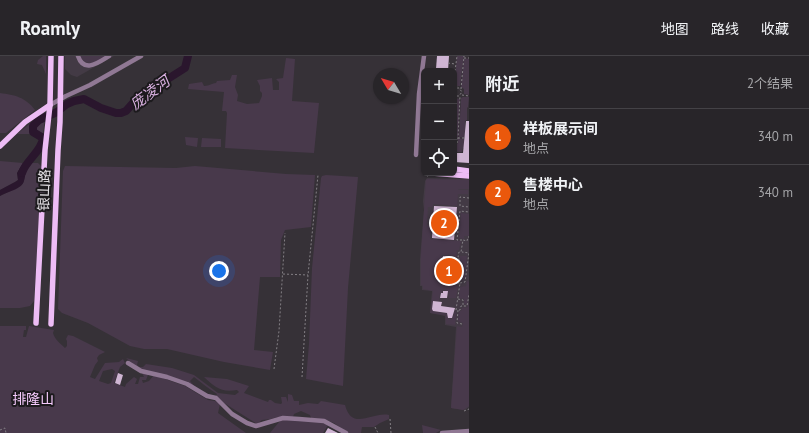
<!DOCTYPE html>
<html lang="zh">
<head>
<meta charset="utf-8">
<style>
	:root { --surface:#282529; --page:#302d31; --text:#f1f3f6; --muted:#a5a5a8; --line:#444246; --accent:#ea580c }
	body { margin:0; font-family:"PT Sans","Noto Sans SC",sans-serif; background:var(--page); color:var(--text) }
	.controls { position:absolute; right:12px; top:12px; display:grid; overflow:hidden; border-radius:6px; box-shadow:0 1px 3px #0004 }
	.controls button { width:36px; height:36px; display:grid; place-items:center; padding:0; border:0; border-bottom:1px solid var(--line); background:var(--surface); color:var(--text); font:20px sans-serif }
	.compass { position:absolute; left:373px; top:12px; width:36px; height:36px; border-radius:50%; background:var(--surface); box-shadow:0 1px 3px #0004; rotate:308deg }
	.you { position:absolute; left:219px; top:215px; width:14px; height:14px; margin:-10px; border:3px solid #fff; border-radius:50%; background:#1a73e8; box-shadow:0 0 0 6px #1a73e833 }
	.badge { display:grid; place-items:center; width:26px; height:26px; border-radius:50%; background:var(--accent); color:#fff; font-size:13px; font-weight:700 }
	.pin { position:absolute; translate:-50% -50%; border:2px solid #fff; box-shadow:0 1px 4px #0006 }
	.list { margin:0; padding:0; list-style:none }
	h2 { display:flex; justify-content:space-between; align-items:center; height:52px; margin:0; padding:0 16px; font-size:17px }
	h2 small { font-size:13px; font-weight:400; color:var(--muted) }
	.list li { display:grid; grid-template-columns:26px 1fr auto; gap:12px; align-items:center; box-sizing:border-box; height:56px; padding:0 16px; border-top:1px solid var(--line) }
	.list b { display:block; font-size:15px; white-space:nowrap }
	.list p { margin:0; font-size:13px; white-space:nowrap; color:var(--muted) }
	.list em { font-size:13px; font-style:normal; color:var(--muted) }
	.icon { flex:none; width:22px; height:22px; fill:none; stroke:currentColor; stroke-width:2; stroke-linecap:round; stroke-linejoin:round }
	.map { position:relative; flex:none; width:469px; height:377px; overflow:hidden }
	header { display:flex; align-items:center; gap:24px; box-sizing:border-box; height:56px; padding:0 20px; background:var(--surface); border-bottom:1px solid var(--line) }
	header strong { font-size:19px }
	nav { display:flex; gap:22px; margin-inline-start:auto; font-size:14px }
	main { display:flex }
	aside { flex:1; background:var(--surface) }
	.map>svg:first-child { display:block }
</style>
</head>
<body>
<header>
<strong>Roamly</strong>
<nav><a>地图</a><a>路线</a><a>收藏</a></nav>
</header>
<main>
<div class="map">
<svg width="469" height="377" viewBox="0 0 469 377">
	<rect width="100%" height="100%" fill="#363137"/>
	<g fill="#433a45">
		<path d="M 65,0 L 114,0 L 77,21 L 71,19 L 65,13 Z"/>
		<path d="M 427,122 L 469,123 L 469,351 L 465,354 L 451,352 L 456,271 L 445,269 L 445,260 L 430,257 L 432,235 L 422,234 L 422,230 L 420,230 L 420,203 L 424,154 L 423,145 L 425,125 Z"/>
	</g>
	<g fill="#48394b" fill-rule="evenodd">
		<path d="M 43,0 L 46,0 L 46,18 L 42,9 L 37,8 L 38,4 Z"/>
		<path d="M 80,0 L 106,0 C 97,6 87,12 80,0 Z"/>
		<path d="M 457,0 L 464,0 L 460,30 L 457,30 L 455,23 Z"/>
		<path d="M 286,2 L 295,3 L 292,45 L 319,47 L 314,97 L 225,92 L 227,57 L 226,55 L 222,55 L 224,36 L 188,33 L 189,28 L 202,26 L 204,30 C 210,30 212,27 216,27 L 217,25 L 230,24 L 232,19 L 237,19 L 235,31 L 238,39 L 237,45 L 247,48 L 259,47 L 262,40 L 262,37 L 260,35 L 260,30 L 257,24 L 272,22 L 273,34 L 279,34 L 279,26 L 276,23 L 283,22 Z"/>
		<path d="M 464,2 L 469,3 L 469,39 L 464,38 L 464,33 L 461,31 Z"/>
		<path d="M 0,37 C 15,39 25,41 35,54 L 6,77 L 0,77 Z"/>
		<path d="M 463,41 L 469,41 L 468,51 L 467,52 L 467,64 L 465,65 L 465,73 L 466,74 L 464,82 L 459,81 L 461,42 Z"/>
		<path d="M 454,42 L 460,43 L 458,82 L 456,87 L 454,89 Z"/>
		<path d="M 43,57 L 45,59 L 33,67 L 31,72 L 33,77 L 36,78 L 17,78 Z"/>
		<path d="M 45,62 L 43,77 L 40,78 L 34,75 L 34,70 Z"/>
		<path d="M 185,81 L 198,82 L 197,91 L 186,89 Z"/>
		<path d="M 202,82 L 221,83 L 221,91 L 201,91 Z"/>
		<path d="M 458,82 L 464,83 L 464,92 L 463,92 L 462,96 L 454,96 L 454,90 L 458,87 Z"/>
		<path d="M 0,105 L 23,107 L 17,117 L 18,124 L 15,126 L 0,134 Z"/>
		<path d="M 29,107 L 38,107 L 42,111 L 34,245 L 30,250 L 20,252 L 0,252 L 0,140 L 22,129 C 26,122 24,114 29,107 Z"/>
		<path d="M 65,110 L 176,112 L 195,110 L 286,118 L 315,119 L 311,171 L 285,174 L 281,184 L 280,221 L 260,221 L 254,294 L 273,296 L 270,314 L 224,306 L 167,293 L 144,293 L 130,290 L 88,267 L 62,257 L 58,253 L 63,115 Z"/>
		<path d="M 326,119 L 358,121 L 348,232 L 343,330 L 306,323 L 309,288 L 312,212 L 321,122 L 322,120 Z"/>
		<path d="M 428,123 L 469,124 L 469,133 L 458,133 L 459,134 L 468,134 L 468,138 L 458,138 L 457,150 L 433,148 L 433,151 L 428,151 L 427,169 L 431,169 L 430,183 L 461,185 L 459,194 L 457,194 L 456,203 L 458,203 L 457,210 L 453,209 L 454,200 L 442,199 L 440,227 L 451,229 L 453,220 L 456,221 L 456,230 L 458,230 L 456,242 L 449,242 L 448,235 L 443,234 L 442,237 L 440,237 L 439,245 L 433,245 L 432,248 L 434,250 L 432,250 L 432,253 L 433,255 L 447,258 L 447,262 L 452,263 L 455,256 L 456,256 L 455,269 L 446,268 L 446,259 L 430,257 L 433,235 L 423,233 L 423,230 L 421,229 L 421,198 L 426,124 Z"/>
		<path d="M 461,157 L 469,158 L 469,180 L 464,180 L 464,183 L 459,182 Z"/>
		<path d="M 460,200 L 467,200 L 465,223 L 462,223 L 461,225 L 459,225 L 462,212 L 459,209 Z"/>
		<path d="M 467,225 L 469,226 L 469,238 L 467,249 L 464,248 L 464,243 L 459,242 L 460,231 L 466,230 Z"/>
		<path d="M 469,244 L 469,350 L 463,354 L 451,352 L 457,270 L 462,271 L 463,267 L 458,265 L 459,255 L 461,255 L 462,252 L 468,251 Z"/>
		<path d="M 0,270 L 26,270 L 26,274 L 24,274 L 23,281 L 26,281 L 29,270 L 54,274 L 53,277 C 55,284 60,287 65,292 L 67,290 L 67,285 L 66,283 L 68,279 L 73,280 L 105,296 L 99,299 L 97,302 L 98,305 L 95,309 L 90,321 L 95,323 L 105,307 L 119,306 L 123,303 L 125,307 L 120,311 L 114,327 L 125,331 L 126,328 L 134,321 L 137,323 L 135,328 L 138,328 L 140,321 L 144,321 L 142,317 L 148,318 L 148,319 L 146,324 L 142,324 L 143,327 L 149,325 L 154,319 L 185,330 L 208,344 L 215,345 L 220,348 L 218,357 L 246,377 L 0,377 ZM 112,313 L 115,315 L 111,327 L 108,328 L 99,325 L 103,315 Z"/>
		<path d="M 126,302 L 138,305 L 137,309 L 139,311 L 143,311 L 146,308 L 172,312 L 194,319 L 218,337 L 235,339 L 239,336 L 237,334 C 221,337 215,331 204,321 L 227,323 L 249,330 L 244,337 L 268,346 L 269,344 L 271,344 L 275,347 L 281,348 L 282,347 L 281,341 L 286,341 L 288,346 L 288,338 L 292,339 L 294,345 L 299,345 L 299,349 L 308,347 L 318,348 L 321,345 L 345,349 C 352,376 373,355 389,359 L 389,363 L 380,367 L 374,371 L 362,371 L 361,377 L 348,377 L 334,367 L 326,364 L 311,362 L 310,359 L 301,355 L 294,358 L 293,361 L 278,361 L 271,363 L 262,364 L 257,368 L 224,347 L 216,340 L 217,338 C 209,333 202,327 194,321 L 190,325 L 196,332 C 173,324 144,319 126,302 Z"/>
		<path d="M 284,363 L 322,366 L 328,369 L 323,377 L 270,377 L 279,366 Z"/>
		<path d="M 422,369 L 441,374 L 436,377 L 423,377 Z"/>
	</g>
	<g fill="#2a162d">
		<path d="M 45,59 L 45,62 C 40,65 32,69 34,75 L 40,78 L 36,78 L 31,76 L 31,72 L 33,67 Z"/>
		<path d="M 23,107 L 29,107 C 25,113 26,118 24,125 C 22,133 7,136 0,140 L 0,134 L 15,126 L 18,124 L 17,117 Z"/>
	</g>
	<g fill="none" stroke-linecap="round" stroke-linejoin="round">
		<path stroke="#2a162d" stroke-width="8" d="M 22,117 C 26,104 42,95 43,82 L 33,76 L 33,70 L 39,64 L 57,56 L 67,48 L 74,45 L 84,43 L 101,52 L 116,57 L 121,57 L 126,55 L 134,46 L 152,36 L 163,26 L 185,12 L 188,0"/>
	</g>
	<g fill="#cfb5d3">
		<path d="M 437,0 L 449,0 L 448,15 L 438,15 L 436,13 Z"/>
		<path d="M 466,65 L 469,65 L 469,107 L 454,106 L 454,97 L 463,97 Z"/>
		<path d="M 434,150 L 457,151 L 454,184 L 432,182 Z"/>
		<path d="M 443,200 L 453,201 L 452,210 L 457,210 L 456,219 L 452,219 L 451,228 L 441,227 Z"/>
		<path d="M 443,235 L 448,235 L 447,242 L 440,242 L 441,237 L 443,237 Z"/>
		<path d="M 433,245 L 442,246 L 441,250 L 455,252 L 452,262 L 448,262 L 447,257 L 433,255 L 432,253 Z"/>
		<path d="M 118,317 L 123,319 L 120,329 L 115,327 Z"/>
		<path d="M 328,372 L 338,377 L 325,377 Z"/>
	</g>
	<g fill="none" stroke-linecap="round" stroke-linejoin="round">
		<g stroke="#848085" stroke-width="1" stroke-dasharray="2 2" stroke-linecap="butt">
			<path d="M 464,2 L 469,2"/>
			<path d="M 448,7 L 455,8"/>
			<path d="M 454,23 L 457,0"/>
			<path d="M 454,23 L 457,31"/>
			<path d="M 461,33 L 464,0"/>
			<path d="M 454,34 L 456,32 L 459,32 L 462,36 L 459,40 L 456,40 L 454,38"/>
			<path d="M 462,39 L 469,40"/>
			<path d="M 458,82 L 464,82"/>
			<path d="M 454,90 L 457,87 L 458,82 L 460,40"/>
			<path d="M 426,117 L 426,120 L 428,120"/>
			<path d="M 469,142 L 460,141 L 460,150 L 469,151"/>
			<path d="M 462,184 L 457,184 L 460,155 L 469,156"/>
			<path d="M 283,218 L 308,219"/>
			<path d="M 460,227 L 465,226 L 469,197 L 462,196"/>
			<path d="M 458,243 L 463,244 L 463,250"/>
			<path d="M 459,254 L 460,254 L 461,250 L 467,250 L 469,239"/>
			<path d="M 462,268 L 457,267 L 458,254 L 456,254 L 460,227 L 458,227 L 459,201 L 458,201 L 459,196 L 461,196 L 463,184 L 467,185 L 468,181 L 469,181"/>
			<path d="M 274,313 L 279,275 L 285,177"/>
			<path d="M 302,321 L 308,219 L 318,119"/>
			<path d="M 464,355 L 469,353"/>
			<path d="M 390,363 L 391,377"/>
			<path d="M 375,371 L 378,377"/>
			<path d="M 0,374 L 5,372 L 6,377"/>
		</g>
		<g stroke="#907894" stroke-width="4.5">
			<path d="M 78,0 C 84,18 99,6 109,0"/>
			<path d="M 50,49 L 66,40 L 90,29 L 141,0"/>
			<path d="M 416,99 L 419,38 L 424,0"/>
			<path d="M 128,307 L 141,315 L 167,321 L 187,328 L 207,340 L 216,342 L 232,358 L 247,367 L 256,370 L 283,362 L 299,363 L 324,365 L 346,377"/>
			<path d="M 442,377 L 469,375"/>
		</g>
		<g stroke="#edbcf5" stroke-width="5.5">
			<path d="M 0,90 L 25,66 L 50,49"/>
			<path d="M 454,113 L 469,115"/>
			<path d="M 432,117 L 469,120"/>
			<path d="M 36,267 L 45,94 L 50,49 L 51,0"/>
			<path d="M 51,268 L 58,94 L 60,66 L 61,0"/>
		</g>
	</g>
	<g text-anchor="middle" stroke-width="4" stroke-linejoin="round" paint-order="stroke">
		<g font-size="14" fill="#e2dfe3" stroke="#1c1a1d">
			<text transform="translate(44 134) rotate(-88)" y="5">银山路</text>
		</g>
		<g font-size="14" fill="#f6cbfd" stroke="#1c1a1d">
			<text x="33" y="348">排隆山</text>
		</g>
		<g font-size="15" font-style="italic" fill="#d9b0e0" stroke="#1c1a1d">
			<text transform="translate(150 37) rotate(-37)" y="5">庞凌河</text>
		</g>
	</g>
</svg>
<div class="controls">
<button>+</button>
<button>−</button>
<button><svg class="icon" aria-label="locate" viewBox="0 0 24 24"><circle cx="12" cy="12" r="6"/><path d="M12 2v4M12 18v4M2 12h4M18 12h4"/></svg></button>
</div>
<svg class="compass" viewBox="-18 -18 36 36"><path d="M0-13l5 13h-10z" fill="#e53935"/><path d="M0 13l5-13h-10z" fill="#a5a5a8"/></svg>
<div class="you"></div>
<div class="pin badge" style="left:449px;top:215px">1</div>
<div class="pin badge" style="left:444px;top:167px">2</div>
</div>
<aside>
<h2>附近<small>2个结果</small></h2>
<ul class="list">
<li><span class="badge">1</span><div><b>样板展示间</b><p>地点</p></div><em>340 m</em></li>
<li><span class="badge">2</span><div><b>售楼中心</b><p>地点</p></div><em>340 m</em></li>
</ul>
</aside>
</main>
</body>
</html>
